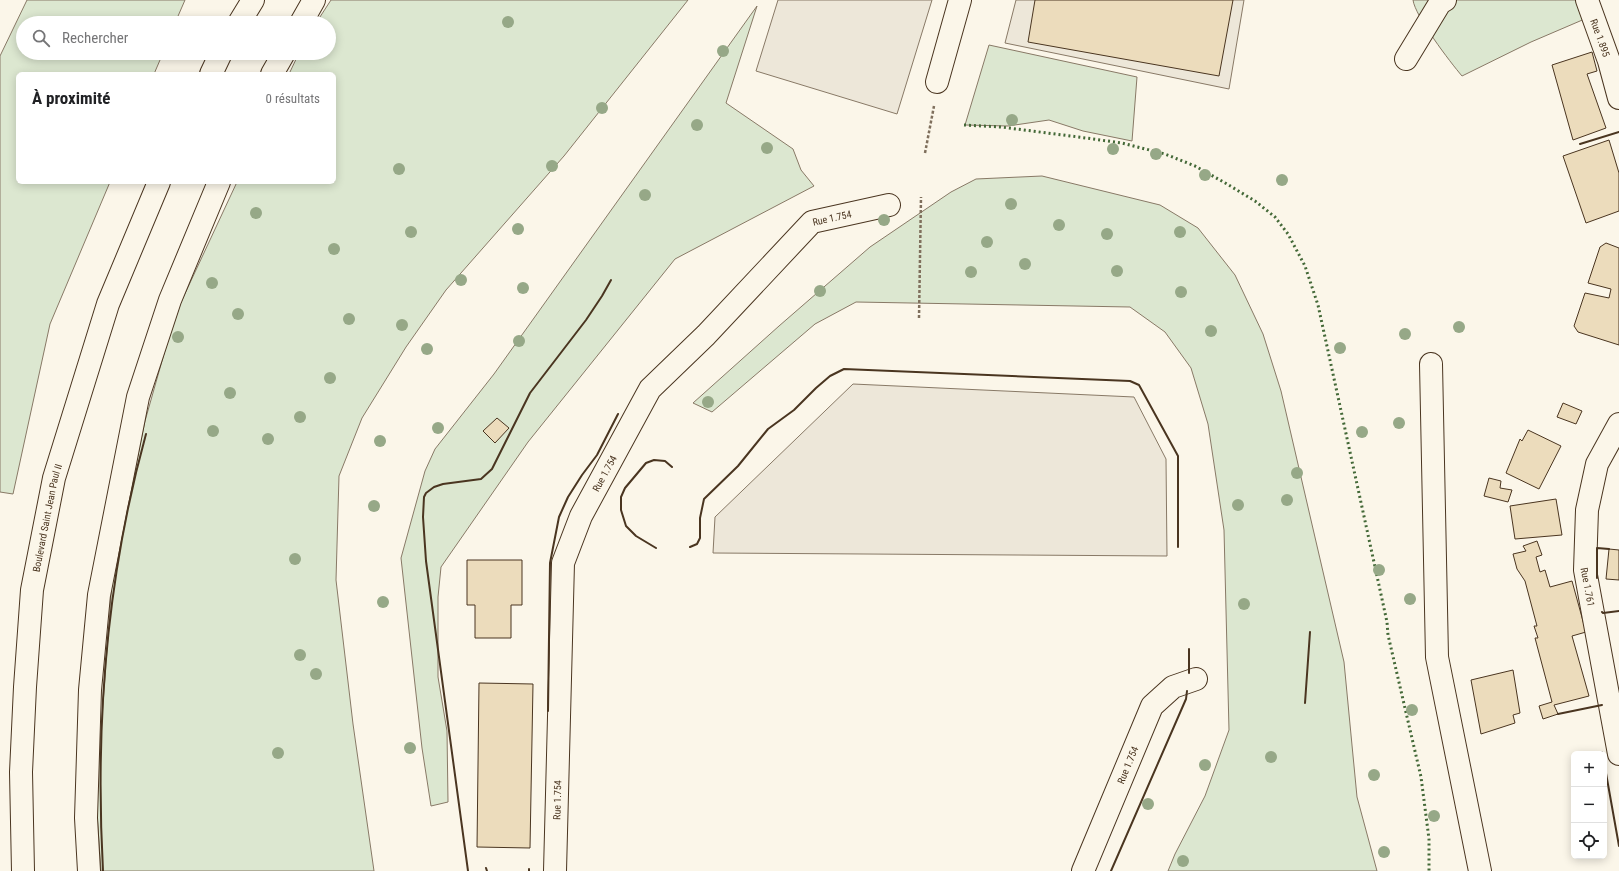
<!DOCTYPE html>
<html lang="fr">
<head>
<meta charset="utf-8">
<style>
	:root { --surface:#fff; --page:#f2f2f2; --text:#202124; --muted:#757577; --line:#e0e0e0 }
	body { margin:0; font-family:"Roboto Condensed",sans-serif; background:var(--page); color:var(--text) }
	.controls { position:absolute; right:12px; bottom:12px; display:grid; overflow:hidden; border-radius:6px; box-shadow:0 2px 10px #0003 }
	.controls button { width:36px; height:36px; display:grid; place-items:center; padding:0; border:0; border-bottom:1px solid var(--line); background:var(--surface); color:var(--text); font:20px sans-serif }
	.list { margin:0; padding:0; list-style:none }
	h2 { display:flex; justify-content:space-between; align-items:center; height:52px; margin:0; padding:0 16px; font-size:17px }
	h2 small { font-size:13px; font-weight:400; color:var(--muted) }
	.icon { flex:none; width:22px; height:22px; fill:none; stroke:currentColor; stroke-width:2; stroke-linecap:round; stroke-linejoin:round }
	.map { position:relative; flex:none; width:1619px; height:871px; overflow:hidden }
	.search { position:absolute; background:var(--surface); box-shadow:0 2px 10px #0003; left:16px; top:16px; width:320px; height:44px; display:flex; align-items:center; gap:10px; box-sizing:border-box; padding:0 14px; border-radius:22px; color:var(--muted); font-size:15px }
	.panel { position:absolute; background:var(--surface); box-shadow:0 2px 10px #0003; left:16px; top:72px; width:320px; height:112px; border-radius:6px }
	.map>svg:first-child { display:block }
</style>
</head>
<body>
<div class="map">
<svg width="1619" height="871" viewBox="0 0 1619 871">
	<rect width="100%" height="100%" fill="#fbf6e9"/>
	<g fill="#dce7d0" stroke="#887966">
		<path d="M 27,0 L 185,0 L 175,23 L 23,23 L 23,53 L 163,53 L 154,74 L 18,74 L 18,182 L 110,182 L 50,324 L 13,494 L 0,492 L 0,56 Z"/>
		<path d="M 331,0 L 688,0 L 564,156 L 446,290 L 406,347 L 362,418 L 339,476 L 336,580 L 353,724 L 374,871 L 101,871 L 96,799 L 112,582 L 145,421 L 175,315 L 237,182 L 334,182 L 334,74 L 289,74 L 299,53 L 329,53 L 329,23 L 316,23 Z"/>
		<path d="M 1413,0 L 1576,0 L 1587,18 L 1531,42 L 1462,76 C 1450,62 1415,16 1413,0 Z"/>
		<path d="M 757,6 L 726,103 L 793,149 L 801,170 L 814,186 L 675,259 L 528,442 L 441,567 L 438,597 L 438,677 L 447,731 L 448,802 L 431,806 L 422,748 L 401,558 L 425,471 L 435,449 L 494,374 Z"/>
		<path d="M 989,45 L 1137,77 L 1132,141 L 1083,131 L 1049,120 L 1008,126 L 965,125 Z"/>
		<path d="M 1042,176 L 1160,205 L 1198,228 L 1235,275 L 1263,334 L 1281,391 L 1344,662 L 1357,797 L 1377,871 L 1168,871 L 1175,854 L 1205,796 L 1229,730 L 1224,530 L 1208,424 L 1191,368 L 1165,332 L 1130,307 L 856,302 L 815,324 L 712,412 L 693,403 L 779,326 L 870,247 L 951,192 L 976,179 Z"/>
	</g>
	<g fill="#ede7d9" stroke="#887966">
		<path d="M 778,0 L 932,0 L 897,114 L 756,71 Z"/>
		<path d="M 1016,0 L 1244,0 L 1229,89 L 1005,43 Z"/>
		<path d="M 853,384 L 1134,397 L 1166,459 L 1167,556 L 713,553 L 715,517 Z"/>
	</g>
	<g fill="#ecdcbc" stroke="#4a3520">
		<path d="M 1035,0 L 1233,0 L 1219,76 L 1028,42 Z"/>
		<path d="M 1592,52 L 1597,71 L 1587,74 L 1606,128 L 1573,140 L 1552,65 Z"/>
		<path d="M 1609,140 L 1619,173 L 1619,211 L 1586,223 L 1563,156 Z"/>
		<path d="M 1606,243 L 1619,248 L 1619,345 L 1578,332 L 1574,326 L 1585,293 L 1609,298 L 1611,289 L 1588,283 L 1600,247 Z"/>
		<path d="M 1563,403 L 1582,411 L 1576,424 L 1557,417 Z"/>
		<path d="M 497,418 L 509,428 L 495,443 L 483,431 Z"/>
		<path d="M 1528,430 L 1561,446 L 1539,489 L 1506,473 L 1520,439 L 1522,441 Z"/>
		<path d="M 1489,478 L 1501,481 L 1500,488 L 1512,490 L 1508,502 L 1484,496 Z"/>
		<path d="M 1556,499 L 1562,535 L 1515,539 L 1510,506 Z"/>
		<path d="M 1537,541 L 1542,555 L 1536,557 L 1540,572 L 1545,570 L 1550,587 L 1572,581 L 1586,632 L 1572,636 L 1589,696 L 1554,705 L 1558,714 L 1543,719 L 1539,706 L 1552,702 L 1535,638 L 1538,638 L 1534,626 L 1537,626 L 1525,581 L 1517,569 L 1513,554 L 1526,551 L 1523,546 Z"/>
		<path d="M 1609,549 L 1619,550 L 1619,580 L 1606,579 Z"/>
		<path d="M 467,560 L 522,560 L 522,605 L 511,605 L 511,638 L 475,638 L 475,605 L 467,605 Z"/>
		<path d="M 1513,670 L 1520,713 L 1513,715 L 1515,723 L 1481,734 L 1471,680 Z"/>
		<path d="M 479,683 L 533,684 L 530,848 L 477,847 Z"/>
	</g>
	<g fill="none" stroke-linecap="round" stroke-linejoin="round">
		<g stroke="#4a3520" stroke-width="24">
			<g id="minor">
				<path id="s1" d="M 1587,0 L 1609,61 L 1619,98"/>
				<path d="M 1406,59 L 1440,3 L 1445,0"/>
				<path d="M 937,82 L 960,0"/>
				<path d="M 1431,364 L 1437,657 L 1480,871"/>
				<path id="s2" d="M 1619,424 L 1597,464 L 1587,510 L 1585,570 L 1619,754"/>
				<path id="s3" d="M 555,871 L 563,563 L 581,516 L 650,389 L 706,335 L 812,222 L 889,205"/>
				<path id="s4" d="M 1083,871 L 1152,706 L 1173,687 L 1196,679"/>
			</g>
		</g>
		<g stroke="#4a3520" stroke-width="24">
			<g id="major">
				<path d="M 239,23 L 253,0"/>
				<path d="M 301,23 L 314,0"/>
				<path d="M 211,74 L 221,53"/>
				<path d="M 272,74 L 284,53"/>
				<path id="s5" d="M 23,871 L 21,772 L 25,687 L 32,590 L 54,478 L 108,304 L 159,182"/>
				<path d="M 89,871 L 86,818 L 90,690 L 99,595 L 138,397 L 170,300 L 219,182"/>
			</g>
		</g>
		<g stroke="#7f6f5c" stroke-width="2.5" stroke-dasharray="3 2" stroke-linecap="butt">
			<path d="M 925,153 L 934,106"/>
			<path d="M 919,318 L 921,197"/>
		</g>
		<use href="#minor" stroke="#fbf6e9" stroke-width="22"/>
		<use href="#major" stroke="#fbf6e9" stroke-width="22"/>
		<path stroke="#436837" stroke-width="3" stroke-dasharray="2 3" stroke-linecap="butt" d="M 964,125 L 1001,127 L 1086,138 L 1122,143 L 1165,154 L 1195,166 L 1227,184 L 1255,201 L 1275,217 L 1288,234 L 1305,266 L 1318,305 L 1387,622 L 1388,635 L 1421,777 L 1429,839 L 1429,871"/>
		<g stroke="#4a3520" stroke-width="2">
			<path d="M 1580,144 L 1619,132"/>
			<path d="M 690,547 L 697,544 L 700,538 L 700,518 L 704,499 L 738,466 L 768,429 L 794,410 L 816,388 L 830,376 L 844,369 L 1130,381 L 1139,385 L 1178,456 L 1178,547"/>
			<path d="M 656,548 L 636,536 L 626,526 L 621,510 L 621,497 L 625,488 L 646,463 L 654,460 L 665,461 L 672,467"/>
			<path d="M 1597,578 L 1597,548 L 1609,549"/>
			<path d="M 1602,612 L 1603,613 L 1619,611"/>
			<path d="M 1189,673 L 1189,649"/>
			<path d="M 1305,703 L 1310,632"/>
			<path d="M 548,711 L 550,563 L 559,517 L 568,497 L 582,475 L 597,455 L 618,414"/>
			<path d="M 1558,714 L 1602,705"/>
			<path d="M 1602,752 L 1603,754"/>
			<path d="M 1604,762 L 1619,846"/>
			<path d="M 486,868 L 487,871"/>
			<path d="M 529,869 L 529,871"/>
			<path d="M 103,871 C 95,725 107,575 146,434"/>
			<path d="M 468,871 L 426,561 L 423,517 L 424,497 L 426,493 L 434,487 L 443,484 L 481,479 L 492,469 L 530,393 L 586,320 L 602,296 L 611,280"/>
			<path d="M 1111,871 L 1186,699 L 1187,691"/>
		</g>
	</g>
	<g fill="#96a887">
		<circle cx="508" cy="22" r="6"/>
		<circle cx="723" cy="51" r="6"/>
		<circle cx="602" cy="108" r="6"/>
		<circle cx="1012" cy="120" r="6"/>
		<circle cx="697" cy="125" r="6"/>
		<circle cx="767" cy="148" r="6"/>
		<circle cx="1113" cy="149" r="6"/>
		<circle cx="1156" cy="154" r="6"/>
		<circle cx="552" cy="166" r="6"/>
		<circle cx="399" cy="169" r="6"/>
		<circle cx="1205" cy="175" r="6"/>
		<circle cx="1282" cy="180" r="6"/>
		<circle cx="645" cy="195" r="6"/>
		<circle cx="1011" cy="204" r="6"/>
		<circle cx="256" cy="213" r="6"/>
		<circle cx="884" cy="220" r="6"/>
		<circle cx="1059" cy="225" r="6"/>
		<circle cx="518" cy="229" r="6"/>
		<circle cx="411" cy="232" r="6"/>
		<circle cx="1180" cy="232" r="6"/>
		<circle cx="1107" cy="234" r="6"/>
		<circle cx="987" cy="242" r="6"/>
		<circle cx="334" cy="249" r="6"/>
		<circle cx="1025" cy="264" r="6"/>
		<circle cx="1117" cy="271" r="6"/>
		<circle cx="971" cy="272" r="6"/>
		<circle cx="461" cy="280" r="6"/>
		<circle cx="212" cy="283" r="6"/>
		<circle cx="523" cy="288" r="6"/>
		<circle cx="820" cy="291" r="6"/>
		<circle cx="1181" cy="292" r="6"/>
		<circle cx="238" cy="314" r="6"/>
		<circle cx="349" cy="319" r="6"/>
		<circle cx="402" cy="325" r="6"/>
		<circle cx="1459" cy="327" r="6"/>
		<circle cx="1211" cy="331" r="6"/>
		<circle cx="1405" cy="334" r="6"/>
		<circle cx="178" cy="337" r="6"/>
		<circle cx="519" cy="341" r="6"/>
		<circle cx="1340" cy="348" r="6"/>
		<circle cx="427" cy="349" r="6"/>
		<circle cx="330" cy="378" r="6"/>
		<circle cx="230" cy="393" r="6"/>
		<circle cx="708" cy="402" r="6"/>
		<circle cx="300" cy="417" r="6"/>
		<circle cx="1399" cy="423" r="6"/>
		<circle cx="438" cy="428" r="6"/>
		<circle cx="213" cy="431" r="6"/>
		<circle cx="1362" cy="432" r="6"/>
		<circle cx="268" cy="439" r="6"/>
		<circle cx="380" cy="441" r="6"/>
		<circle cx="1297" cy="473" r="6"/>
		<circle cx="1287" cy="500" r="6"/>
		<circle cx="1238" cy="505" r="6"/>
		<circle cx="374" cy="506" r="6"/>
		<circle cx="295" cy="559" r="6"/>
		<circle cx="1379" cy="570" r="6"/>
		<circle cx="1410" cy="599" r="6"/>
		<circle cx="383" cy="602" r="6"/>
		<circle cx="1244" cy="604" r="6"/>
		<circle cx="300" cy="655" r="6"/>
		<circle cx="316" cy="674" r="6"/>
		<circle cx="1412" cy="710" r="6"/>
		<circle cx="410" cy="748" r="6"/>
		<circle cx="278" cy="753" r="6"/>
		<circle cx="1271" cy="757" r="6"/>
		<circle cx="1205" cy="765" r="6"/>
		<circle cx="1374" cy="775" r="6"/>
		<circle cx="1148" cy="804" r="6"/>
		<circle cx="1434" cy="816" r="6"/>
		<circle cx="1384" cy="852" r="6"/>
		<circle cx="1183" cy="861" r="6"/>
	</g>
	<g text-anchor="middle" stroke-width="3" stroke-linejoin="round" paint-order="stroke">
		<g font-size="10" fill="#4a3520" stroke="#fbf6e9">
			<text dy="4" stroke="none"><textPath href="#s1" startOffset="40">Rue 1.895</textPath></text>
			<text dy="4" stroke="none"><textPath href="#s3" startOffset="756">Rue 1.754</textPath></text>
			<text dy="4" stroke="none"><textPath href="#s3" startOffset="407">Rue 1.754</textPath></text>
			<text dy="4" stroke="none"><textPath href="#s5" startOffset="355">Boulevard Saint Jean Paul II</textPath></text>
			<text dy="4" stroke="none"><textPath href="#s2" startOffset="170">Rue 1.761</textPath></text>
			<text dy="4" stroke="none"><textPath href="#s4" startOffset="115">Rue 1.754</textPath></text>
			<text dy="4" stroke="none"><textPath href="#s3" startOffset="71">Rue 1.754</textPath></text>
		</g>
	</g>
</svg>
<div class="controls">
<button>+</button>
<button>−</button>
<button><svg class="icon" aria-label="locate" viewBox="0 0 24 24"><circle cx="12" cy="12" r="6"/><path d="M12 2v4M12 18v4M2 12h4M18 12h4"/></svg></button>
</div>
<div class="search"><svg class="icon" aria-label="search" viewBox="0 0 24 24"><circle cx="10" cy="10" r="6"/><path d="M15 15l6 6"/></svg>Rechercher</div>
<section class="panel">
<h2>À proximité<small>0 résultats</small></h2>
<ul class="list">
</ul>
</section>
</div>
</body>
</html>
